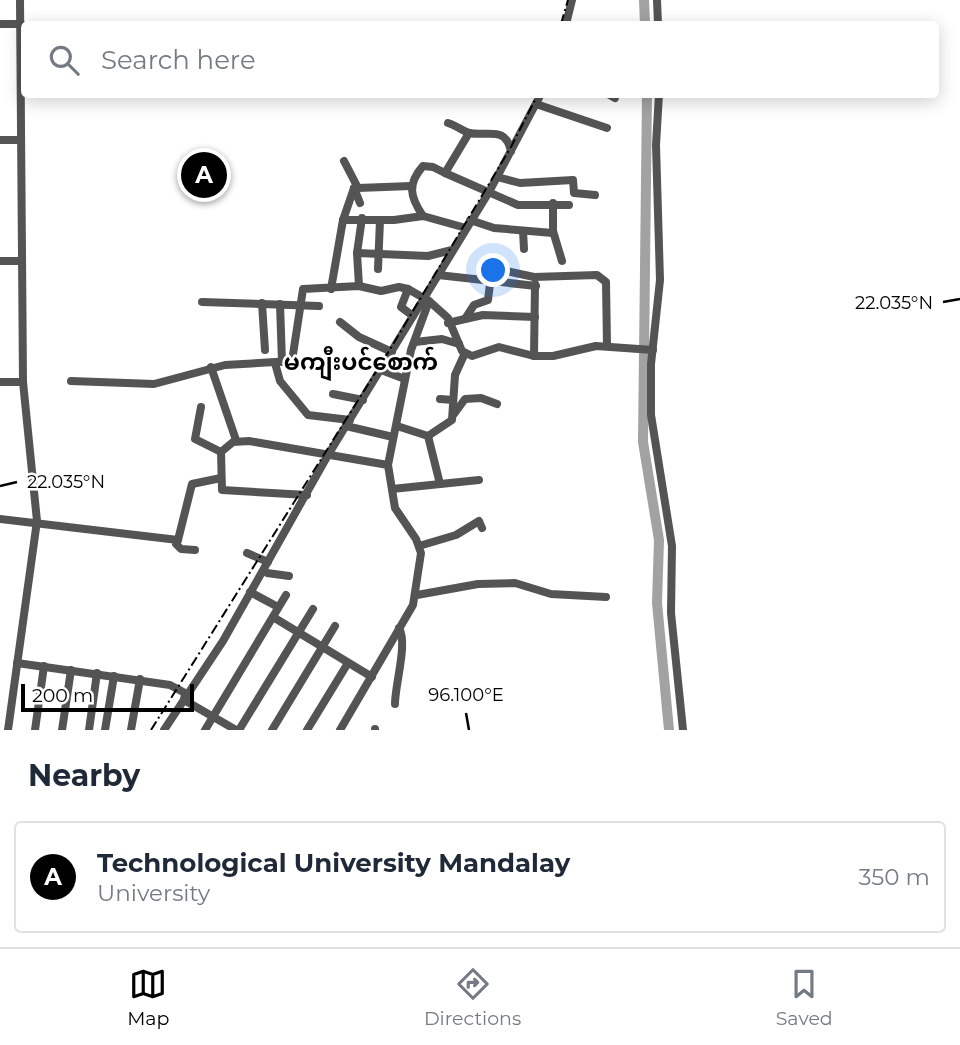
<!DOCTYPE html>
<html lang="en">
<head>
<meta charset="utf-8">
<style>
	:root { --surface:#fff; --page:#f2f2f3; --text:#1f2937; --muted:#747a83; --line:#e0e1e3; --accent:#000 }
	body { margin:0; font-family:Montserrat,"Noto Sans Myanmar",sans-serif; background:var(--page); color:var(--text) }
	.scale { position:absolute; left:21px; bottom:18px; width:173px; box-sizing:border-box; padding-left:7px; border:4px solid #000; border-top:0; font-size:19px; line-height:24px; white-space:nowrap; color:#000; -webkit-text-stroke:5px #fff; paint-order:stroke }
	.you { position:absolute; left:494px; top:271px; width:24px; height:24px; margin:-18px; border:5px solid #fff; border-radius:50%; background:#1a73e8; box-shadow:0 0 0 10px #1a73e833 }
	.badge { display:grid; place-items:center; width:46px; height:46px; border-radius:50%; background:var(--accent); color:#fff; font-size:23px; font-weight:700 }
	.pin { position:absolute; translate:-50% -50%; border:4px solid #fff; box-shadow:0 2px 7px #0006 }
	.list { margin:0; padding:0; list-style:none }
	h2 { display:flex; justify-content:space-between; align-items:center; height:91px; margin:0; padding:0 28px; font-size:30px }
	h2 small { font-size:23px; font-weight:400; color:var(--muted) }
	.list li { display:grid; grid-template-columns:46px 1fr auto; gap:21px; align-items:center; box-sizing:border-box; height:112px; margin:0 14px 14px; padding:0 14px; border:2px solid var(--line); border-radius:7px }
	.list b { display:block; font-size:26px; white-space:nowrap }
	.list p { margin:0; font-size:23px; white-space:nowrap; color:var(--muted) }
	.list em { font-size:23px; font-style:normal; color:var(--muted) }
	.icon { flex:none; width:38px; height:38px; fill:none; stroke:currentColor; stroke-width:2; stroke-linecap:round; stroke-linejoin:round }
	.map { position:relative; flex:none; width:960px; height:730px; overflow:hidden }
	.search { position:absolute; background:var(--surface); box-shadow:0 4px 18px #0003; left:21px; right:21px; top:21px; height:77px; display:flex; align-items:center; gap:18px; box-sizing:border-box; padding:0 24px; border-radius:7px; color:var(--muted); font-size:26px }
	.sheet { height:217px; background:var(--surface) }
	nav { display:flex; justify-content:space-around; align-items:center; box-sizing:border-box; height:98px; border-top:2px solid var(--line); background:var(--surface); font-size:19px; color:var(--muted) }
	nav a { display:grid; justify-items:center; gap:4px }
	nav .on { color:var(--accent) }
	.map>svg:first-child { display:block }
</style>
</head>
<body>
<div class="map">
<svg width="960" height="730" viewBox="0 0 960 730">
	<rect width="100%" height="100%" fill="#fff"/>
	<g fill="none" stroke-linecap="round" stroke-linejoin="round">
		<g stroke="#a2a2a2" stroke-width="10">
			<path d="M 644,0 L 645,24"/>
			<path d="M 647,94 L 643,442 L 659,540 L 657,603 L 669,730"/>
		</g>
		<g stroke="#545454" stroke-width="8">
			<path d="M 657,0 L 658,24"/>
			<path d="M 0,24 L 21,24"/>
			<path d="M 566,24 L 572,0"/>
			<path d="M 608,94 L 615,98"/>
			<path d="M 659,94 L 656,145 L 660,280 L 651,364 L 651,415 L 672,546 L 671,613 L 683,730"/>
			<path d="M 536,104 L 607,128"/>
			<path d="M 448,123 C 455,125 463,131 469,133 C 488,137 505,125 511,151"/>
			<path d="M 469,133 L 445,173 L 518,205 L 569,205"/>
			<path d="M 0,140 L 21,140"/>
			<path d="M 497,177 L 520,183 L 573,180 L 574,193 L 595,195"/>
			<path d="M 354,188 L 360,203"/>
			<path d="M 358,188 L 411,186"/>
			<path d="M 553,203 L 553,231 L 562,261"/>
			<path d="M 423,216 C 410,197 407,184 423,166 L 433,167 L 445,173"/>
			<path d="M 343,220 L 394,220 L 423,216 L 466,228"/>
			<path d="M 470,220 L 494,228 L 553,233"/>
			<path d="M 523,231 L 524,249"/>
			<path d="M 357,253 L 428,256 L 452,250"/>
			<path d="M 0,261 L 22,261"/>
			<path d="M 378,269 L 380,220"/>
			<path d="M 438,275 L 536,286"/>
			<path d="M 359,286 L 357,253 L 362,218"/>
			<path d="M 331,289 L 343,220 L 354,188 L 358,188 L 344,161"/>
			<path d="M 408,289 L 401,307 L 413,316"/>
			<path d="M 202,302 L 319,306"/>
			<path d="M 262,303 L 265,350"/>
			<path d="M 280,304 L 282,362"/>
			<path d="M 465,319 L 483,315 L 535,317"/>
			<path d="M 340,322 L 359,337 L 392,352"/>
			<path d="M 448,323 L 465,319 L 474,305 L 488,300 L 492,268 L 534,277 L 597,275 L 606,282 L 607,346"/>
			<path d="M 415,342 L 442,339 L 459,344"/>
			<path d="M 534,356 L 535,284"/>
			<path d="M 275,363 L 280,381 L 308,415 L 350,420"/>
			<path d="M 211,367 L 236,440"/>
			<path d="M 381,370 L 405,379"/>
			<path d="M 71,381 L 154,384 L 225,365 L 292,361 L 303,289 L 359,286 L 381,291 L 399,287 L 408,289 L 429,301 L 448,318 L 462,351 L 472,356 L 499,347 L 534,356 L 553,356 L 596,346 L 653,350"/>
			<path d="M 0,382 L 23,382"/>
			<path d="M 333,394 L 363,400"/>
			<path d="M 440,399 L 453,400"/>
			<path d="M 201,407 L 195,439 L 221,452"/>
			<path d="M 454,414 L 465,399 L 481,398 L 497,404"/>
			<path d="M 346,426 L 393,437"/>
			<path d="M 397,426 L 428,436 L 440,484"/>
			<path d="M 428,436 L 452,420 L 455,375 L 465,353"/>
			<path d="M 392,489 L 479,480"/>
			<path d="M 307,495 L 222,490 L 221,452 L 233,442 L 249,441 L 388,465"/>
			<path d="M 0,519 L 178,540 L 192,484 L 221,478"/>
			<path d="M 178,540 L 176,544 L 181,549 L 195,550"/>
			<path d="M 419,546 L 456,535 L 479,521 L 482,528"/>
			<path d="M 247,553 L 268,562"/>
			<path d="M 264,570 L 267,573 L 289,576"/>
			<path d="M 250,592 L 278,607"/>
			<path d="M 417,595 L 478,584 L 515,583 L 551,594 L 606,597"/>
			<path d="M 273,617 L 372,677"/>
			<path d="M 17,663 L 170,685 L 185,693 L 184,700 L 236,730"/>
			<path d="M 395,704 C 395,684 408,643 399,628"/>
			<path d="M 8,730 L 37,521 L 23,382 L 20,0"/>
			<path d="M 35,730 L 44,666"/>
			<path d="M 62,730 L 71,670"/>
			<path d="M 89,730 L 97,673"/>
			<path d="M 105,730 L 114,676"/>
			<path d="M 131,730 L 140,679"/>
			<path d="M 164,730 L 223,641 L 328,455 L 489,192 L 541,94"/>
			<path d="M 205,730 L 286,595"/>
			<path d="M 239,730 L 313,609"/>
			<path d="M 272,730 L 335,626"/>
			<path d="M 307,730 L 348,663"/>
			<path d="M 340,730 L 413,605 L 421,553 L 416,539 L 395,508 L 388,465 L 411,350 L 429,301"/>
			<path d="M 375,730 L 375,729"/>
		</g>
		<g stroke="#000" stroke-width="2" stroke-dasharray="10 3.5 2 3.5" stroke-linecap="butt">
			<path d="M 561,24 L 568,0"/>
			<path d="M 151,730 L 389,351 L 511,147 L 538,94"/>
		</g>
	</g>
	<path fill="none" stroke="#000" stroke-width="2.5" d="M 943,302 L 960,299M 0,486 L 17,482M 466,713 L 469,730"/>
	<g text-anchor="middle" stroke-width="5" stroke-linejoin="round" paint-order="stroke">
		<g font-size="23" font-weight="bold" fill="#000" stroke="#fff">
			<text x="361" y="370">မကျီးပင်စောက်</text>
		</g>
	</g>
	<g font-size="18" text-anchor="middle" fill="#000" stroke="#fff" stroke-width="5" stroke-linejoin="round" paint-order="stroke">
		<text x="894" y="309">22.035°N</text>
		<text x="66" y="488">22.035°N</text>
		<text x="466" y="701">96.100°E</text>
	</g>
</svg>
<div class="scale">200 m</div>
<div class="you"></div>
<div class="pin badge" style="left:204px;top:175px">A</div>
<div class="search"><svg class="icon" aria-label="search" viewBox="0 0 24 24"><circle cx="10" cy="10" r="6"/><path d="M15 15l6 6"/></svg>Search here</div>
</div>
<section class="sheet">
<h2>Nearby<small></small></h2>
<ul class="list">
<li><span class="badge">A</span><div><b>Technological University Mandalay</b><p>University</p></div><em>350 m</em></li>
</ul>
</section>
<nav>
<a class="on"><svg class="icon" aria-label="map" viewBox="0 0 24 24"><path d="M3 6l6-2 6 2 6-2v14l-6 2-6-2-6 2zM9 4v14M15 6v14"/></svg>Map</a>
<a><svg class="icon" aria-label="directions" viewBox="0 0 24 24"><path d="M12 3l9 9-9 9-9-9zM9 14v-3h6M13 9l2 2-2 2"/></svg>Directions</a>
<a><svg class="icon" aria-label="saved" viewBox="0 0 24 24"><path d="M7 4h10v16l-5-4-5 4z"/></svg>Saved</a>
</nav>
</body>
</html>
